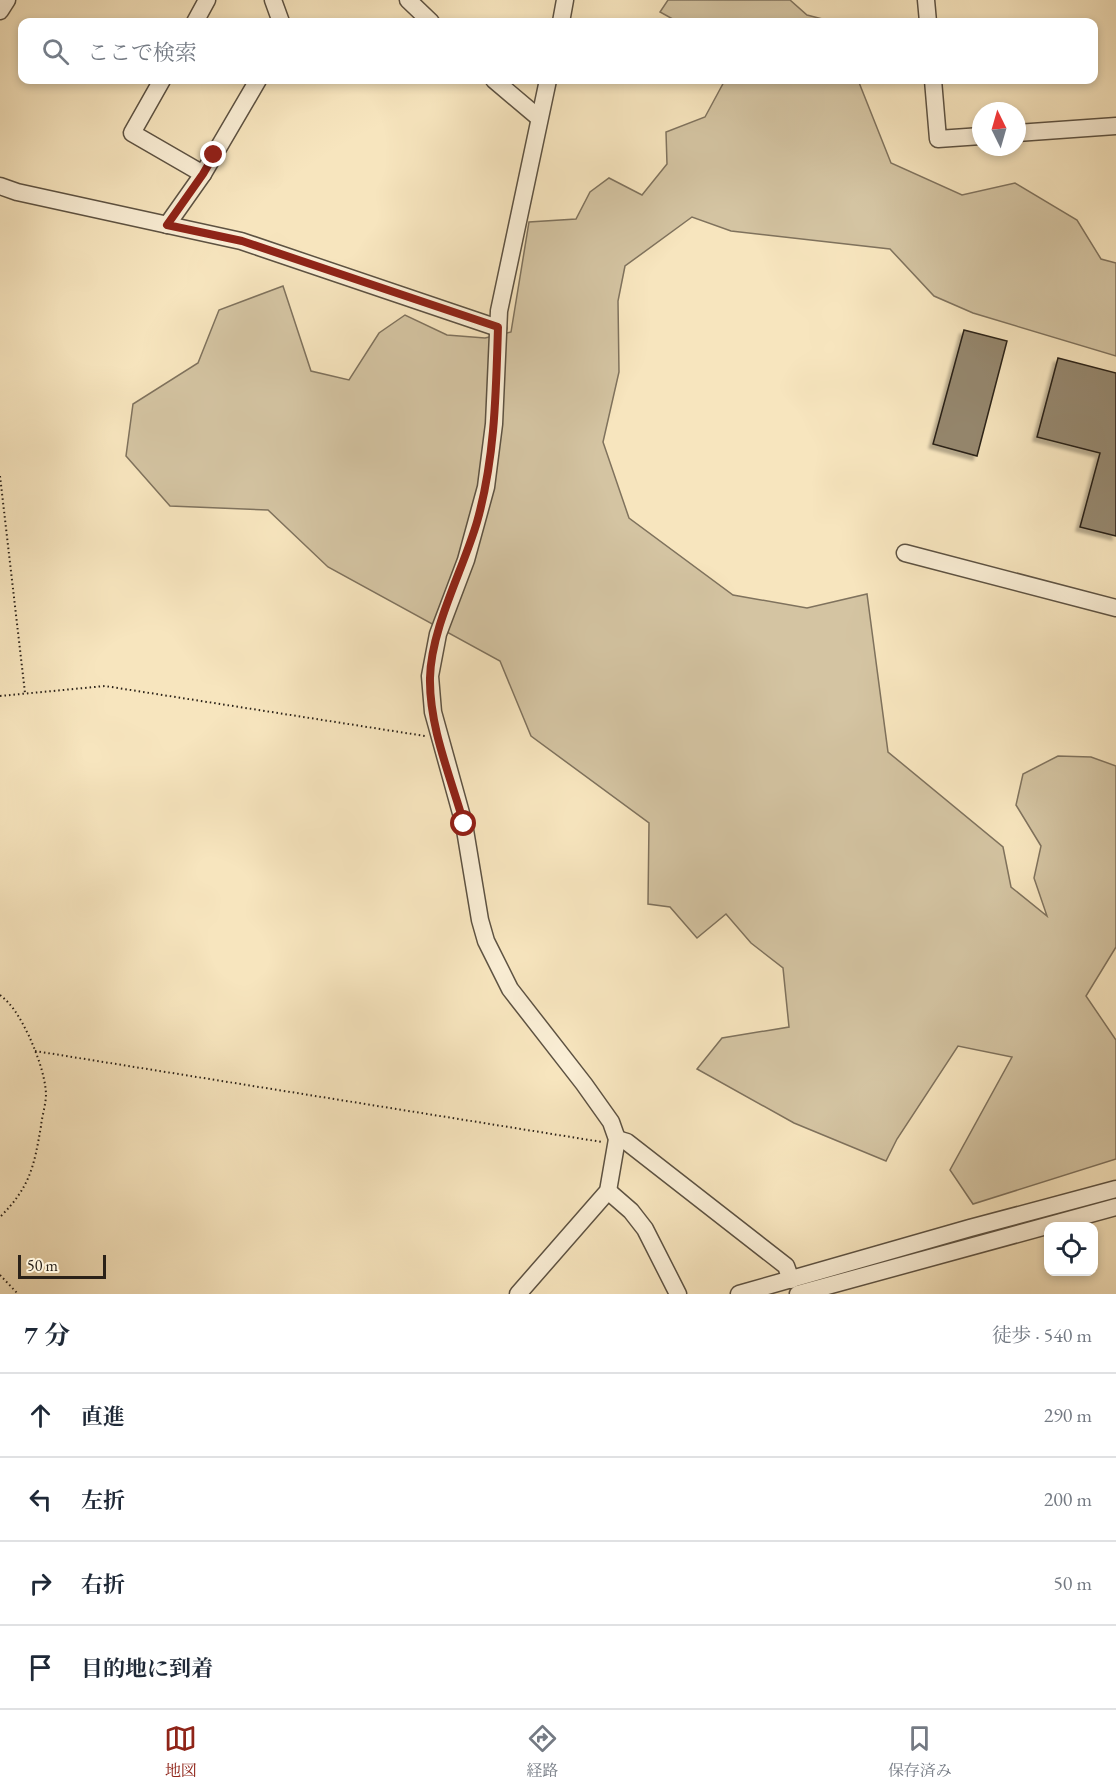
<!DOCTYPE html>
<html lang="ja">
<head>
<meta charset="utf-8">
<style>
	:root { --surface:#fff; --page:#f2f2f3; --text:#1f2937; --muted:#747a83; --line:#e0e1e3; --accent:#8f2418 }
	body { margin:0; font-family:"EB Garamond","Noto Serif JP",serif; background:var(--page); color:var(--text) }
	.controls { position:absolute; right:18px; bottom:18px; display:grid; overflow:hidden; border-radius:12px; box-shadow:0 3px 9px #0003 }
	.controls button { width:54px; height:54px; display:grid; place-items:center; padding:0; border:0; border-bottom:2px solid var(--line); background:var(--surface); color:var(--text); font:30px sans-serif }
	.compass { position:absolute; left:972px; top:102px; width:54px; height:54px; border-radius:50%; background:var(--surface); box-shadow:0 3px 9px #0003; rotate:355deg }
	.scale { position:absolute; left:18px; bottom:15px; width:88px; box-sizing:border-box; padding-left:6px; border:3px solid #2a2118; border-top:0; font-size:16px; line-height:21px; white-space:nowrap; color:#2a2118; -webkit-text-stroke:4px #faeed5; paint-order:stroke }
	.stop { position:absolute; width:18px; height:18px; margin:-14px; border:4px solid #8f2418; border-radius:50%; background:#fff }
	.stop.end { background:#8f2418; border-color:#fff; box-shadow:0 2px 6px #0008 }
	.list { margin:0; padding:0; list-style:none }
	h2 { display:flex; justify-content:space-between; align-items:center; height:78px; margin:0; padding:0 24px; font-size:26px }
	h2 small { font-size:20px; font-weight:400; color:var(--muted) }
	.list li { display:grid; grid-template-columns:39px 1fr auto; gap:18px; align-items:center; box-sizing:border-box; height:84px; padding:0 24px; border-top:2px solid var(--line) }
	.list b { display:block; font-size:22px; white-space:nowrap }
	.list em { font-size:20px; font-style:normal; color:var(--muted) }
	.icon { flex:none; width:33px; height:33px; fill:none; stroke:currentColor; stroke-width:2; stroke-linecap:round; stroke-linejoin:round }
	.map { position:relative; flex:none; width:1116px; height:1294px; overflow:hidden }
	.search { position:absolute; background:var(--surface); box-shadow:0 3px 9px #0003; left:18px; right:18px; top:18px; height:66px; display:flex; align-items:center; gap:15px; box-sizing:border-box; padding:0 21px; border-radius:12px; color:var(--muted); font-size:22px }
	.sheet { height:414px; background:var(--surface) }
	nav { display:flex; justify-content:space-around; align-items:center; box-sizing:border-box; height:84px; border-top:2px solid var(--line); background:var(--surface); font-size:16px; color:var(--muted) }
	nav a { display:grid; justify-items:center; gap:3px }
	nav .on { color:var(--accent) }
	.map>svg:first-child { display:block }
</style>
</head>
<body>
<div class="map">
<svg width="1116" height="1294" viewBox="0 0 1116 1294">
	<defs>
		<filter id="shadow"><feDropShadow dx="-4" dy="4" stdDeviation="1.5" flood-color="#0004"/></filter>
	</defs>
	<rect width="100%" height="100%" fill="#f7e5be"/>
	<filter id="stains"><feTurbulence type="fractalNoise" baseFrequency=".00333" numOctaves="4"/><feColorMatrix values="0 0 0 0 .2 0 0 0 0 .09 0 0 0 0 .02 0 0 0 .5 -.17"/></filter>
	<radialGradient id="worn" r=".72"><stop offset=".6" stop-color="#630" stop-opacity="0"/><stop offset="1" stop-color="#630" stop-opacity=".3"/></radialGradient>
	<g fill="#d4c4a2" stroke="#7f725d" stroke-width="1.5">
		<path d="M 668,0 L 790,0 L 807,15 L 834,22 L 678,22 L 660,12 Z"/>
		<path d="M 725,80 L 858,80 L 891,163 L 962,195 L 1015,183 L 1077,220 L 1101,259 L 1116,263 L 1116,356 L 973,313 L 934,296 L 890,249 L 731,231 L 692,217 L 625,266 L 618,301 L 619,372 L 603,442 L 629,518 L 733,595 L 807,608 L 867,594 L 888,752 L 1003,847 L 1011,887 L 1047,916 L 1034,878 L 1041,846 L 1016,805 L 1023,774 L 1058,756 L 1091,757 L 1116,766 L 1116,947 L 1086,996 L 1116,1040 L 1116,1159 L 973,1204 L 950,1170 L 1012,1057 L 958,1046 L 897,1139 L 886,1161 L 794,1123 L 697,1069 L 722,1038 L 789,1027 L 783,968 L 751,943 L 726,914 L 697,938 L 670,907 L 648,904 L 649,823 L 531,736 L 500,661 L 328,567 L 268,510 L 170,506 L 126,456 L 133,404 L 198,363 L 219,310 L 283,286 L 311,371 L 349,380 L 379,333 L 405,315 L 447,335 L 485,338 L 511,332 L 529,222 L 576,219 L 590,192 L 609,178 L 642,195 L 667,164 L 666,132 L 705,117 Z"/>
	</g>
	<g fill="#95876e" stroke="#2a2118" stroke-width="1.5" filter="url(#shadow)">
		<path d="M 964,330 L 1007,341 L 977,456 L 933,444 Z"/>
		<path d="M 1058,358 L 1116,373 L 1116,536 L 1080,527 L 1100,453 L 1037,437 Z"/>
	</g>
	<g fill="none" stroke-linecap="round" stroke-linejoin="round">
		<g stroke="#5d5242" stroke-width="19">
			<g id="minor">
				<path d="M 273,0 L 281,22"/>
				<path d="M 408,0 L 431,22"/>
				<path d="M 926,0 L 928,22"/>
				<path d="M 0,11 L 7,0"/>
				<path d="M 195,22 L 207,0"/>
				<path d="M 561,22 L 565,0"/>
				<path d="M 162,80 L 132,133 L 203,174"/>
				<path d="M 494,80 L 539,118"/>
				<path d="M 933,80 L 938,139 L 981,136"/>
				<path d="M 1017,133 L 1116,126"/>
				<path d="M 0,186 L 17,192 L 241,241 L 498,328"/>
				<path d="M 167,225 L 203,174 L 258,80"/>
				<path d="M 905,553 L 1116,608"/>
				<path d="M 617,1139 L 627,1142 L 786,1266 L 791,1280"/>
				<path d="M 608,1191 L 631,1211 L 645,1229 L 678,1294"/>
				<path d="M 518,1294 L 608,1191 L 617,1139 L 611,1122 L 584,1084 L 510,989 L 486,941 L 480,920 L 464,824 L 433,712 L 430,676 L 438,634 L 466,560 L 486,487 L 494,424 L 499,311 L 548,80"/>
				<path d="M 739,1294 L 970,1228 L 1116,1189"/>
				<path d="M 798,1294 L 1116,1207"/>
			</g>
		</g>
		<g stroke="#2a2118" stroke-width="2" stroke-dasharray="1.5 3" stroke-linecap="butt">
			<path d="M 0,476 L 25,693"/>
			<path d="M 0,696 L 105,686 L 425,736"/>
			<path d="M 0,995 C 14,1006 21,1020 29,1036 C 37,1054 45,1075 46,1094 C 46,1104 42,1116 41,1126 C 34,1167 30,1187 0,1217"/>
			<path d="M 35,1051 L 602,1142"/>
			<path d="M 0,1275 L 18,1294"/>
		</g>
		<use href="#minor" stroke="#faeed5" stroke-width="16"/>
	</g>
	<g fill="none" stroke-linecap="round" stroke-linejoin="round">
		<path stroke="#8f2418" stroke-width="8" d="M 214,155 L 203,174 L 167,225 L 242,241 L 498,327 C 496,393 495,458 477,522 C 463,570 431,628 430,678 C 429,727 451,778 464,824"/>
	</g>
	<rect width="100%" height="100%" filter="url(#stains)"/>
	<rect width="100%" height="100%" fill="url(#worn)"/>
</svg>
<div class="controls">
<button><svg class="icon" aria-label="locate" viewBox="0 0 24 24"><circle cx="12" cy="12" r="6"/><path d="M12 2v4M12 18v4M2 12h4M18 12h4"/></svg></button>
</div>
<svg class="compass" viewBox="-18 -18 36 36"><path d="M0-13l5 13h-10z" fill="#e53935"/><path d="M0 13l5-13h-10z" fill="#747a83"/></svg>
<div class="scale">50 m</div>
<div class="stop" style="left:464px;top:824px"></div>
<div class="stop end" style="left:214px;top:155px"></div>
<div class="search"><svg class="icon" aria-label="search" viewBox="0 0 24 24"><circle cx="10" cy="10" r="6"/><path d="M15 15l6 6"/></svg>ここで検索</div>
</div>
<section class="sheet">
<h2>7 分<small>徒歩 · 540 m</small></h2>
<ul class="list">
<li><svg class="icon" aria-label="ahead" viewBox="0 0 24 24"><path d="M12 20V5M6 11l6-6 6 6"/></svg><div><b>直進</b></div><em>290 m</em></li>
<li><svg class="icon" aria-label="left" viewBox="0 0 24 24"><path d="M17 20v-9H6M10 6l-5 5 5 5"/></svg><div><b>左折</b></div><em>200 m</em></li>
<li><svg class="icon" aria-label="right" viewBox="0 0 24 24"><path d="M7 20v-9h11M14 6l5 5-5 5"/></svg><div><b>右折</b></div><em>50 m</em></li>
<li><svg class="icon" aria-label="arrive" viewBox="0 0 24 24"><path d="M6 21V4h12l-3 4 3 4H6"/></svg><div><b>目的地に到着</b></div></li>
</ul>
</section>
<nav>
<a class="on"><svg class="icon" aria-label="map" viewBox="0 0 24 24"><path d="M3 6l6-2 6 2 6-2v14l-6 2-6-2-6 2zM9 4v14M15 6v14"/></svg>地図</a>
<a><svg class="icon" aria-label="directions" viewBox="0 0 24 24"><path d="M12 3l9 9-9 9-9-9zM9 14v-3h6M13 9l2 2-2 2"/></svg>経路</a>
<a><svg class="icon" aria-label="saved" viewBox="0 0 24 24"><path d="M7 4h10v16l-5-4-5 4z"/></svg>保存済み</a>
</nav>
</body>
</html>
